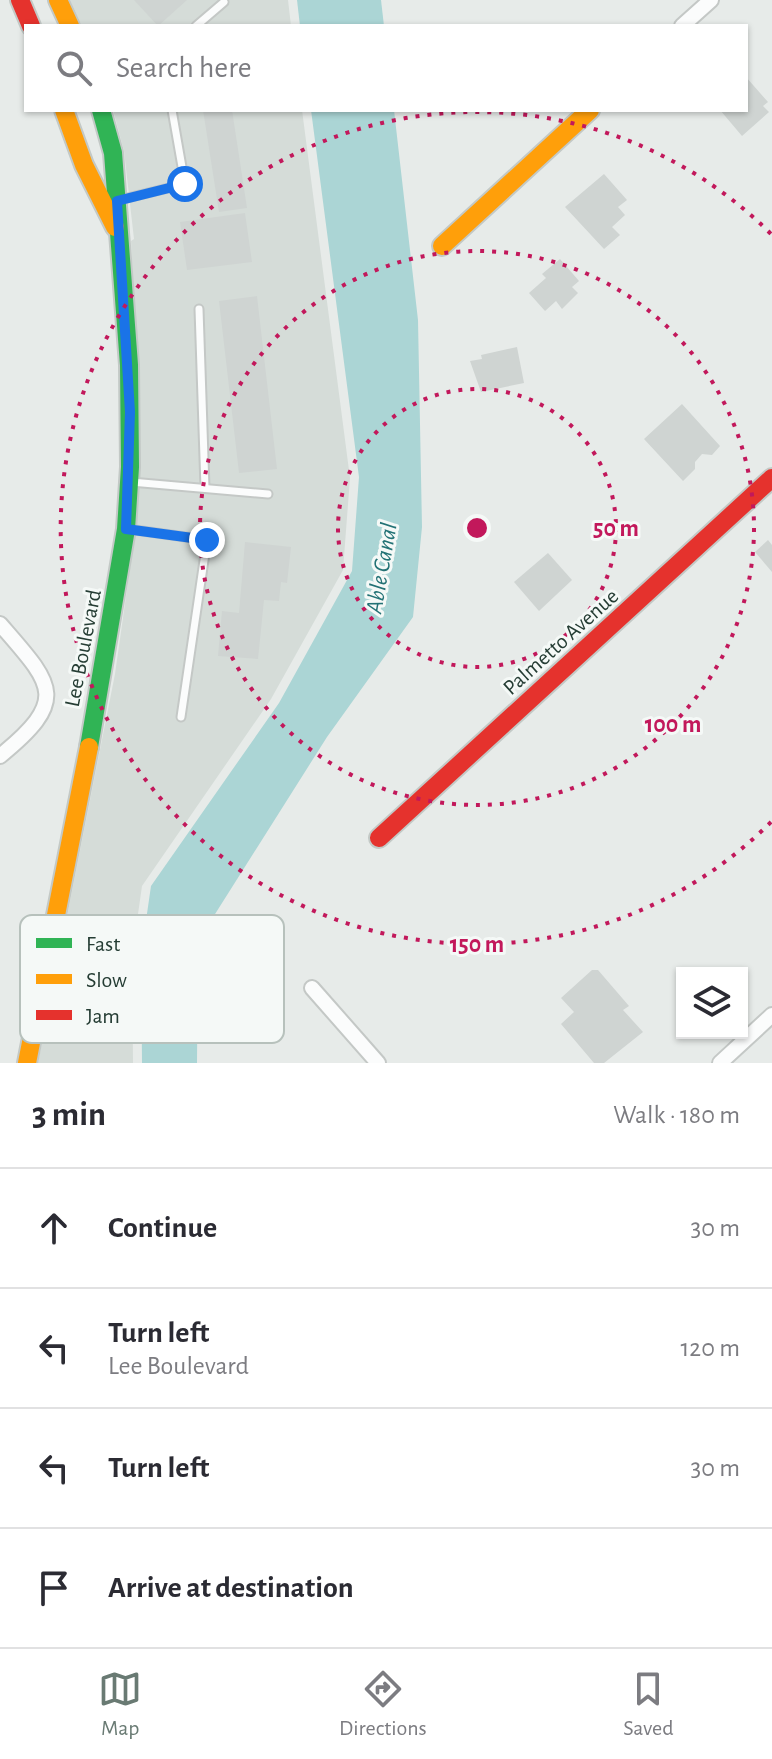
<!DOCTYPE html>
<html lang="en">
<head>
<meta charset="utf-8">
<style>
	:root { --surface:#fff; --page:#f2f2f3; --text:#2b2b33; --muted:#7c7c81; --line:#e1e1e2; --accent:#697a73 }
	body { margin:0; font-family:"Alegreya Sans",sans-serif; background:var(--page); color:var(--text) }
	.controls { position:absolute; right:24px; bottom:24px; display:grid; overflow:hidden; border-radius:0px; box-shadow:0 2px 6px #0004 }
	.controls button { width:72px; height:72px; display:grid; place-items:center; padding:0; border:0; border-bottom:2px solid var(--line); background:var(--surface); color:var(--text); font:40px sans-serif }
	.stop { position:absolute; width:24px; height:24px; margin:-18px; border:6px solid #1a73e8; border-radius:50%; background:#fff }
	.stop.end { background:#1a73e8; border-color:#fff; box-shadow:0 2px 8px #0008 }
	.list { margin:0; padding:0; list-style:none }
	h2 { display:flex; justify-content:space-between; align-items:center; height:104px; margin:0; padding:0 32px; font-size:34px }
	h2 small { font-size:26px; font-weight:400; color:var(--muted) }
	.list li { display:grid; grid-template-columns:52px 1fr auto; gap:24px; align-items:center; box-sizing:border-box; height:120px; padding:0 32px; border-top:2px solid var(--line) }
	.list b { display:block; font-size:30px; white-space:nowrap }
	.list p { margin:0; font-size:26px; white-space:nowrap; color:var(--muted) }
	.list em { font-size:26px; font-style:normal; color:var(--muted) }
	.icon { flex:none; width:44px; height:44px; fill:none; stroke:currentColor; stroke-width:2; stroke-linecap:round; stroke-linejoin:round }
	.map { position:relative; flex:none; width:772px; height:1063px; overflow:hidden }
	.search { position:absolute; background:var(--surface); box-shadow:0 2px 6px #0004; left:24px; right:24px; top:24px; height:88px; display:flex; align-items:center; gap:20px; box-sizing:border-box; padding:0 28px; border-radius:0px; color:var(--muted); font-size:30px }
	.sheet { height:584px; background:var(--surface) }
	nav { display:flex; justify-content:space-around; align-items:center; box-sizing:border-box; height:112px; border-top:2px solid var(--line); background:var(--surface); font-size:22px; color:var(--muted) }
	nav a { display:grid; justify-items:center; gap:4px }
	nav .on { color:var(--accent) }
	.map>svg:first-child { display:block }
</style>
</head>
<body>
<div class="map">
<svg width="772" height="1063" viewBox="0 0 772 1063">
	<rect width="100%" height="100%" fill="#e7ebe9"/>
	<g fill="#d5dcd8">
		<path d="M 70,0 L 288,0 L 291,26 L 82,26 Z"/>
		<path d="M 113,110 L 302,110 L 350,478 L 343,570 L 271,699 L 142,886 L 132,956 L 133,1063 L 38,1063 L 115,674 L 136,526 L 140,411 L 131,241 L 134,239 L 124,151 Z"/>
	</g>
	<g fill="#abd5d5">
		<path d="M 297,0 L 381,0 L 384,26 L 300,26 Z"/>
		<path d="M 311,110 L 394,110 L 418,320 L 422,527 L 413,617 L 327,737 L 198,941 L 197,1063 L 142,1063 L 141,955 L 151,886 L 279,703 L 352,571 L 359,477 Z"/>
	</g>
	<g fill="#cfd4d2">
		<path d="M 134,0 L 187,0 L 158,26 Z"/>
		<path d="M 746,77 L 768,102 L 763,106 L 769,112 L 742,136 L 720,110 L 746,110 Z"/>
		<path d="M 203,110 L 232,110 L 247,208 L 219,212 Z"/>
		<path d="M 604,174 L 627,200 L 618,207 L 625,215 L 612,227 L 620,235 L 604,249 L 565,207 Z"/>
		<path d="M 245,213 L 252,262 L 187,270 L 180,222 Z"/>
		<path d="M 560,259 L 579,281 L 572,287 L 578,293 L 562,309 L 556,301 L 545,311 L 529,293 L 546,278 L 542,274 Z"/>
		<path d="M 257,296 L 277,469 L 239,473 L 219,301 Z"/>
		<path d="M 517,347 L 524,383 L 481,392 L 470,361 L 482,359 L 481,355 Z"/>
		<path d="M 682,404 L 720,446 L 712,455 L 702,454 L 695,462 L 695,469 L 683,481 L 644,439 Z"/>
		<path d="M 768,540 L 772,545 L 772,572 L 755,552 Z"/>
		<path d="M 245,542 L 291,547 L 287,583 L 281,582 L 279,601 L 264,600 L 258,659 L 218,656 L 222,611 L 239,613 Z"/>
		<path d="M 548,553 L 572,580 L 539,611 L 514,582 Z"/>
		<path d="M 592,970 L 598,970 L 629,1006 L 623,1010 L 643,1032 L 604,1063 L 594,1063 L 561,1024 L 574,1012 L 561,998 Z"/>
	</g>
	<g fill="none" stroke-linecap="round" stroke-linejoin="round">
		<g stroke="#c4c8c6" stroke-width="11">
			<g id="lane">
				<path d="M 196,26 L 224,2"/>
				<path d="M 119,200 L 185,184 L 172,110"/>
				<path d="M 199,309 L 205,488"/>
				<path d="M 131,482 L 268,494"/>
				<path d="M 128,529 L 207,540 L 181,717"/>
			</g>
		</g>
		<g stroke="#c4c8c6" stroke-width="18">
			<g id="street">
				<path d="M 682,26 L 711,0"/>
				<path d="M 0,624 C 53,685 70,699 0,756"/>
				<path d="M 312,988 L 378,1063"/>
				<path d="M 720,1063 L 772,1015"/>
			</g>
		</g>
		<g stroke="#c3c9c6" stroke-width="22">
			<path id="fast" d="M 89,747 L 126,529 L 130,467 L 129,365 L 113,153 L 101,110"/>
		</g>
		<g stroke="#c3c9c6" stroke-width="22">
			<g id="slow">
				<path d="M 58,0 L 70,26"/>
				<path d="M 64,110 L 84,165 L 115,227"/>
				<path d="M 442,246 L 590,110"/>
				<path d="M 27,1063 L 89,747"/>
			</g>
		</g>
		<g stroke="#c3c9c6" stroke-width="22">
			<g id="jam">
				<path d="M 20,0 L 31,26"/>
				<path d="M 379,838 L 772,478"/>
			</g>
		</g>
		<use href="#lane" stroke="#fbfcfc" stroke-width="7"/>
		<use href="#street" stroke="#fbfcfc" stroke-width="14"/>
		<use href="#fast" stroke="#30b455" stroke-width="18"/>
		<use href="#slow" stroke="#ff9f0a" stroke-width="18"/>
		<use href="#jam" stroke="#e5322d" stroke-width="18"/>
	</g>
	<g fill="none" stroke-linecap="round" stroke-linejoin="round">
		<path stroke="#1a73e8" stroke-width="10" d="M 185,184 L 117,201 L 130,412 L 126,529 L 207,540"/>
	</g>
	<g fill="none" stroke="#c2185b" stroke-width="4" stroke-dasharray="4 8">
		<circle cx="477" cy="528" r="139"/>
		<circle cx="477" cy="528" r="277"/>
		<path d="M771 822A416 416 0 1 1 771 234"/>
	</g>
	<g text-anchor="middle" stroke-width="6" stroke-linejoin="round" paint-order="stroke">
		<g font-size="22" fill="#253d34" stroke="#f5f9f7">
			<text transform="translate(560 641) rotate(-42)" y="8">Palmetto Avenue</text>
			<text transform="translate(82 648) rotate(-79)" y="8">Lee Boulevard</text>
		</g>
		<g font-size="24" font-style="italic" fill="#237275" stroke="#f5f9f7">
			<text transform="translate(381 568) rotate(-80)" y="8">Able Canal</text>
		</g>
	</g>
	<rect x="20" y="915" width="264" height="128" rx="12" fill="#f5f9f7" stroke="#b7c1bc" stroke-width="2"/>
	<rect x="36" y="938" width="36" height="10" fill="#30b455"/>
	<rect x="36" y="974" width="36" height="10" fill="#ff9f0a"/>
	<rect x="36" y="1010" width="36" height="10" fill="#e5322d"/>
	<g font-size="22" fill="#253d34">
		<text x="86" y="951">Fast</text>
		<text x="86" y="987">Slow</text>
		<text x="86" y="1023">Jam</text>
	</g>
	<circle cx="477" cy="528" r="12" fill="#c2185b" stroke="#f5f9f7" stroke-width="4"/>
	<g font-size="24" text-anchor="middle" font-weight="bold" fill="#c2185b" stroke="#f5f9f7" stroke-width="6" stroke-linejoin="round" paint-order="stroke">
		<text x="616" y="536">50 m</text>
		<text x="673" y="732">100 m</text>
		<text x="477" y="952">150 m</text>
	</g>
</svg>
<div class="controls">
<button><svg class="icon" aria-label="layers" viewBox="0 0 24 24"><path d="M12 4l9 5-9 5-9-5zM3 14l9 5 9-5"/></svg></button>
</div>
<div class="stop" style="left:185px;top:184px"></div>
<div class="stop end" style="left:207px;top:540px"></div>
<div class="search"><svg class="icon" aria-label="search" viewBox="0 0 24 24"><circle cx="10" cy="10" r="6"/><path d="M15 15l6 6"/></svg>Search here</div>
</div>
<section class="sheet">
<h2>3 min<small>Walk · 180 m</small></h2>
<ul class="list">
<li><svg class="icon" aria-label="ahead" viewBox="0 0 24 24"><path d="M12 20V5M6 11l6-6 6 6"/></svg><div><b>Continue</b></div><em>30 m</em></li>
<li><svg class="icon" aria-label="left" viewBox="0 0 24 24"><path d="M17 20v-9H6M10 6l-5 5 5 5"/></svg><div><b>Turn left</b><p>Lee Boulevard</p></div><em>120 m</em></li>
<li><svg class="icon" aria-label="left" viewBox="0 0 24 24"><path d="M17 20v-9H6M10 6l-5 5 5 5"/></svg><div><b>Turn left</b></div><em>30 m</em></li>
<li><svg class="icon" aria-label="arrive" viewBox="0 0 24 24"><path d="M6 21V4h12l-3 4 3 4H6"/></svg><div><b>Arrive at destination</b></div></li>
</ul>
</section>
<nav>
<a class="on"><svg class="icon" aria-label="map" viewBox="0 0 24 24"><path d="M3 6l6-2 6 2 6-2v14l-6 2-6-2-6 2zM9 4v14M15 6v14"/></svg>Map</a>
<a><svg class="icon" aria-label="directions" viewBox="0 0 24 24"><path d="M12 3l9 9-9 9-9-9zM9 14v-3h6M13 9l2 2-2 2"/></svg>Directions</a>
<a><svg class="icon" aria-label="saved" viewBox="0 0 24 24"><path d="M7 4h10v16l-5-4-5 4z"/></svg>Saved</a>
</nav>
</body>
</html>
